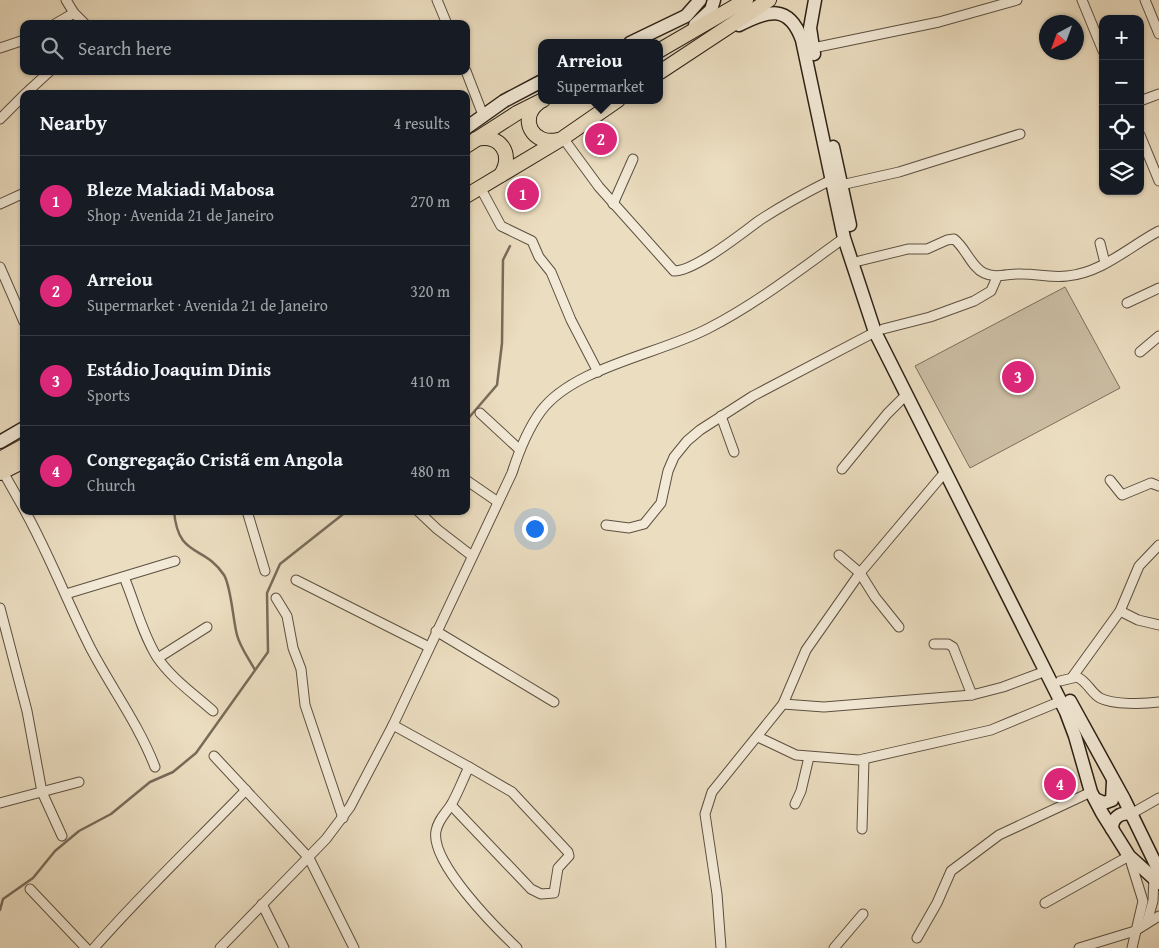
<!DOCTYPE html>
<html lang="en">
<head>
<meta charset="utf-8">
<style>
	:root { --surface:#171b24; --page:#242831; --text:#f1f3f6; --muted:#9ea1a6; --line:#363941; --accent:#db2777 }
	body { margin:0; font-family:"Gentium Book Plus",serif; background:var(--page); color:var(--text) }
	.controls { position:absolute; right:15px; top:15px; display:grid; overflow:hidden; border-radius:10px; box-shadow:0 1px 4px #0004 }
	.controls button { width:45px; height:45px; display:grid; place-items:center; padding:0; border:0; border-bottom:1px solid var(--line); background:var(--surface); color:var(--text); font:25px sans-serif }
	.compass { position:absolute; left:1039px; top:15px; width:45px; height:45px; border-radius:50%; background:var(--surface); box-shadow:0 1px 4px #0004; rotate:221deg }
	.you { position:absolute; left:534px; top:528px; width:18px; height:18px; margin:-12px; border:4px solid #fff; border-radius:50%; background:#1a73e8; box-shadow:0 0 0 8px #1a73e833 }
	.badge { display:grid; place-items:center; width:32px; height:32px; border-radius:50%; background:var(--accent); color:#fff; font-size:16px; font-weight:700 }
	.pin { position:absolute; translate:-50% -50%; border:2px solid #fff; box-shadow:0 1px 5px #0006 }
	.popup { position:absolute; left:538px; top:39px; width:125px; height:65px; box-sizing:border-box; display:grid; place-content:center; border-radius:10px; background:var(--surface); filter:drop-shadow(0 1px 4px #0005); font-size:16px; white-space:nowrap; color:var(--muted) }
	.popup b { font-size:19px; color:var(--text) }
	.popup::after { content:''; position:absolute; left:50%; top:100%; margin-left:-10px; border:10px solid transparent; border-top-color:var(--surface) }
	.list { margin:0; padding:0; list-style:none }
	h2 { display:flex; justify-content:space-between; align-items:center; height:65px; margin:0; padding:0 20px; font-size:21px }
	h2 small { font-size:16px; font-weight:400; color:var(--muted) }
	.list li { display:grid; grid-template-columns:32px 1fr auto; gap:15px; align-items:center; box-sizing:border-box; height:90px; padding:0 20px; border-top:1px solid var(--line) }
	.list b { display:block; font-size:19px; white-space:nowrap }
	.list p { margin:0; font-size:16px; white-space:nowrap; color:var(--muted) }
	.list em { font-size:16px; font-style:normal; color:var(--muted) }
	.icon { flex:none; width:28px; height:28px; fill:none; stroke:currentColor; stroke-width:2; stroke-linecap:round; stroke-linejoin:round }
	.map { position:relative; flex:none; width:1159px; height:948px; overflow:hidden }
	.search { position:absolute; background:var(--surface); box-shadow:0 1px 4px #0004; left:20px; top:20px; width:450px; height:55px; display:flex; align-items:center; gap:12px; box-sizing:border-box; padding:0 18px; border-radius:10px; color:var(--muted); font-size:19px }
	.panel { position:absolute; background:var(--surface); box-shadow:0 1px 4px #0004; left:20px; top:90px; width:450px; height:425px; border-radius:10px }
	.map>svg:first-child { display:block }
</style>
</head>
<body>
<div class="map">
<svg width="1159" height="948" viewBox="0 0 1159 948">
	<rect width="100%" height="100%" fill="#ebddc0"/>
	<filter id="stains"><feTurbulence type="fractalNoise" baseFrequency=".004" numOctaves="4"/><feColorMatrix values="0 0 0 0 .2 0 0 0 0 .09 0 0 0 0 .02 0 0 0 .5 -.17"/></filter>
	<radialGradient id="worn" r=".72"><stop offset=".6" stop-color="#630" stop-opacity="0"/><stop offset="1" stop-color="#630" stop-opacity=".3"/></radialGradient>
	<path fill="#cbbda3" stroke="#7c6f5c" d="M 1065,287 L 1120,388 L 970,468 L 915,366 Z"/>
	<g fill="none" stroke-linecap="round" stroke-linejoin="round">
		<g stroke="#786b59" stroke-width="2.5">
			<path d="M 466,421 L 497,385 L 502,343 L 503,260 L 510,246"/>
			<path d="M 174,511 C 178,559 204,544 224,575 C 231,586 233,620 237,635 C 240,647 249,659 255,670"/>
			<path d="M 0,910 L 3,899 L 33,878 L 55,851 L 79,831 L 111,814 L 150,782 L 173,772 L 196,753 L 268,652 L 267,593 L 280,564 L 347,511"/>
		</g>
		<g stroke="#5c5040" stroke-width="11">
			<g id="street">
				<path d="M 66,0 L 74,13 L 85,24"/>
				<path d="M 437,0 L 447,24"/>
				<path d="M 1082,0 L 1103,51"/>
				<path d="M 1145,0 L 1159,34"/>
				<path d="M 55,24 L 74,13"/>
				<path d="M 0,48 L 24,40"/>
				<path d="M 813,48 L 939,22 L 1017,0"/>
				<path d="M 466,71 L 483,115"/>
				<path d="M 25,94 L 50,71"/>
				<path d="M 1140,101 L 1159,94"/>
				<path d="M 0,119 L 24,95"/>
				<path d="M 1140,135 L 1159,181"/>
				<path d="M 563,138 L 599,187 L 674,271 C 695,271 742,233 760,220 C 783,205 807,192 831,180"/>
				<path d="M 841,185 L 899,172 L 1020,134"/>
				<path d="M 480,187 L 501,226 L 532,241 L 539,257 L 551,272 L 571,320 L 598,372"/>
				<path d="M 0,204 L 24,193"/>
				<path d="M 613,204 L 633,159"/>
				<path d="M 1100,243 L 1105,263"/>
				<path d="M 859,261 L 908,249 L 927,249 L 947,240 L 954,239 C 966,248 971,267 984,273 C 996,279 1009,273 1022,274 C 1038,274 1051,278 1067,276 C 1102,273 1130,246 1159,231"/>
				<path d="M 0,267 L 24,322"/>
				<path d="M 1127,303 L 1159,288"/>
				<path d="M 883,329 L 930,317 L 974,301 L 991,291 L 997,277"/>
				<path d="M 1140,352 L 1159,336"/>
				<path d="M 480,413 L 520,450"/>
				<path d="M 721,416 L 734,452"/>
				<path d="M 842,469 L 887,414 L 906,395"/>
				<path d="M 3,472 L 24,509"/>
				<path d="M 466,480 L 498,502"/>
				<path d="M 1110,480 L 1122,495 L 1151,483 L 1159,486"/>
				<path d="M 25,511 C 50,556 68,604 91,649 C 112,689 139,725 155,767"/>
				<path d="M 247,511 L 265,571"/>
				<path d="M 418,511 L 437,529 L 472,556"/>
				<path d="M 606,525 L 629,528 L 644,524 L 661,503 L 668,471 L 674,457 L 687,441 L 700,430 L 753,396 L 875,332"/>
				<path d="M 839,555 L 860,573 L 875,597 L 899,627"/>
				<path d="M 124,577 C 135,603 142,633 157,657 C 171,678 194,694 213,711"/>
				<path d="M 296,580 L 429,647"/>
				<path d="M 66,594 L 175,561"/>
				<path d="M 276,598 L 287,616 L 293,648 L 301,669 L 305,705 L 343,818"/>
				<path d="M 0,608 L 27,711 L 42,792 L 62,836"/>
				<path d="M 1120,611 L 1138,620 L 1159,625"/>
				<path d="M 436,631 L 554,702"/>
				<path d="M 934,644 L 948,644 L 953,647 L 972,695"/>
				<path d="M 158,658 L 207,627"/>
				<path d="M 1073,676 L 1120,611 L 1139,566 L 1159,545"/>
				<path d="M 1060,681 L 1077,677 C 1087,681 1091,693 1100,698 C 1113,705 1145,704 1159,702"/>
				<path d="M 783,704 L 824,707 L 972,695 L 1003,687 L 1046,671"/>
				<path d="M 393,725 L 469,767 C 463,779 458,793 451,805 C 445,814 438,820 436,831 C 430,862 495,927 517,948"/>
				<path d="M 758,737 L 796,755 L 859,760 L 991,730 L 1061,701"/>
				<path d="M 214,756 L 309,858 L 354,948"/>
				<path d="M 0,803 L 79,782"/>
				<path d="M 795,804 L 801,791 L 809,757"/>
				<path d="M 451,805 L 531,889 L 541,894 L 554,893 L 558,868 L 569,856 L 568,852 L 512,792 L 469,767"/>
				<path d="M 1131,814 L 1159,798"/>
				<path d="M 862,829 L 864,759"/>
				<path d="M 30,889 L 86,948"/>
				<path d="M 1045,903 L 1129,856 L 1143,901 L 1132,948"/>
				<path d="M 262,904 L 284,948"/>
				<path d="M 1147,922 L 1153,901 L 1154,876"/>
				<path d="M 917,938 L 937,903 L 951,871 L 999,835 L 1091,792"/>
				<path d="M 94,948 C 142,893 195,843 246,790"/>
				<path d="M 220,948 L 326,839 L 350,807 L 393,725 L 512,473 C 519,451 527,430 541,411 C 574,367 660,354 709,328 C 756,304 801,269 844,238"/>
				<path d="M 721,948 L 717,894 L 705,814 L 712,792 L 783,704 L 806,650 L 860,573 L 946,471"/>
				<path d="M 834,948 L 863,914"/>
				<path d="M 1079,948 L 1135,931 L 1159,916"/>
			</g>
		</g>
		<g stroke="#2c2115" stroke-width="15">
			<g id="secondary">
				<path d="M 695,25 L 711,10 L 714,0"/>
				<path d="M 739,25 C 768,10 789,4 802,40 L 844,238 L 875,332 L 1066,712 L 1075,736 L 1091,792 L 1102,813 L 1129,856 L 1159,883"/>
				<path d="M 630,43 L 686,16 L 700,0"/>
				<path d="M 814,54 L 810,28 L 815,0"/>
				<path d="M 466,128 L 504,101 L 542,81"/>
				<path d="M 833,147 L 850,225"/>
				<path d="M 0,442 L 24,428"/>
				<path d="M 1070,701 L 1124,799 L 1159,871"/>
				<path d="M 1095,799 L 1104,803 L 1112,800 L 1113,782"/>
				<path d="M 1112,829 C 1112,818 1120,812 1131,814"/>
			</g>
		</g>
		<g stroke="#2c2115" stroke-width="16">
			<g id="primary">
				<path d="M 660,50 L 746,0"/>
				<path d="M 660,72 L 769,0"/>
				<path d="M 538,103 C 518,119 533,146 558,140"/>
				<path d="M 476,139 C 500,134 514,153 501,175"/>
				<path d="M 466,146 L 517,113 L 543,100"/>
				<path d="M 466,196 L 563,138 L 618,100"/>
				<path d="M 0,459 L 24,446"/>
				<path d="M 0,473 L 24,461"/>
			</g>
		</g>
		<use href="#street" stroke="#f2e9d6" stroke-width="9"/>
		<use href="#secondary" stroke="#f2e9d6" stroke-width="12"/>
		<use href="#primary" stroke="#ebddc0" stroke-width="14"/>
	</g>
	<rect width="100%" height="100%" filter="url(#stains)"/>
	<rect width="100%" height="100%" fill="url(#worn)"/>
</svg>
<div class="controls">
<button>+</button>
<button>−</button>
<button><svg class="icon" aria-label="locate" viewBox="0 0 24 24"><circle cx="12" cy="12" r="6"/><path d="M12 2v4M12 18v4M2 12h4M18 12h4"/></svg></button>
<button><svg class="icon" aria-label="layers" viewBox="0 0 24 24"><path d="M12 4l9 5-9 5-9-5zM3 14l9 5 9-5"/></svg></button>
</div>
<svg class="compass" viewBox="-18 -18 36 36"><path d="M0-13l5 13h-10z" fill="#e53935"/><path d="M0 13l5-13h-10z" fill="#9ea1a6"/></svg>
<div class="you"></div>
<div class="pin badge" style="left:523px;top:194px">1</div>
<div class="pin badge" style="left:601px;top:139px">2</div>
<div class="popup"><b>Arreiou</b>Supermarket</div>
<div class="pin badge" style="left:1018px;top:377px">3</div>
<div class="pin badge" style="left:1060px;top:784px">4</div>
<div class="search"><svg class="icon" aria-label="search" viewBox="0 0 24 24"><circle cx="10" cy="10" r="6"/><path d="M15 15l6 6"/></svg>Search here</div>
<section class="panel">
<h2>Nearby<small>4 results</small></h2>
<ul class="list">
<li><span class="badge">1</span><div><b>Bleze Makiadi Mabosa</b><p>Shop · Avenida 21 de Janeiro</p></div><em>270 m</em></li>
<li><span class="badge">2</span><div><b>Arreiou</b><p>Supermarket · Avenida 21 de Janeiro</p></div><em>320 m</em></li>
<li><span class="badge">3</span><div><b>Estádio Joaquim Dinis</b><p>Sports</p></div><em>410 m</em></li>
<li><span class="badge">4</span><div><b>Congregação Cristã em Angola</b><p>Church</p></div><em>480 m</em></li>
</ul>
</section>
</div>
</body>
</html>
